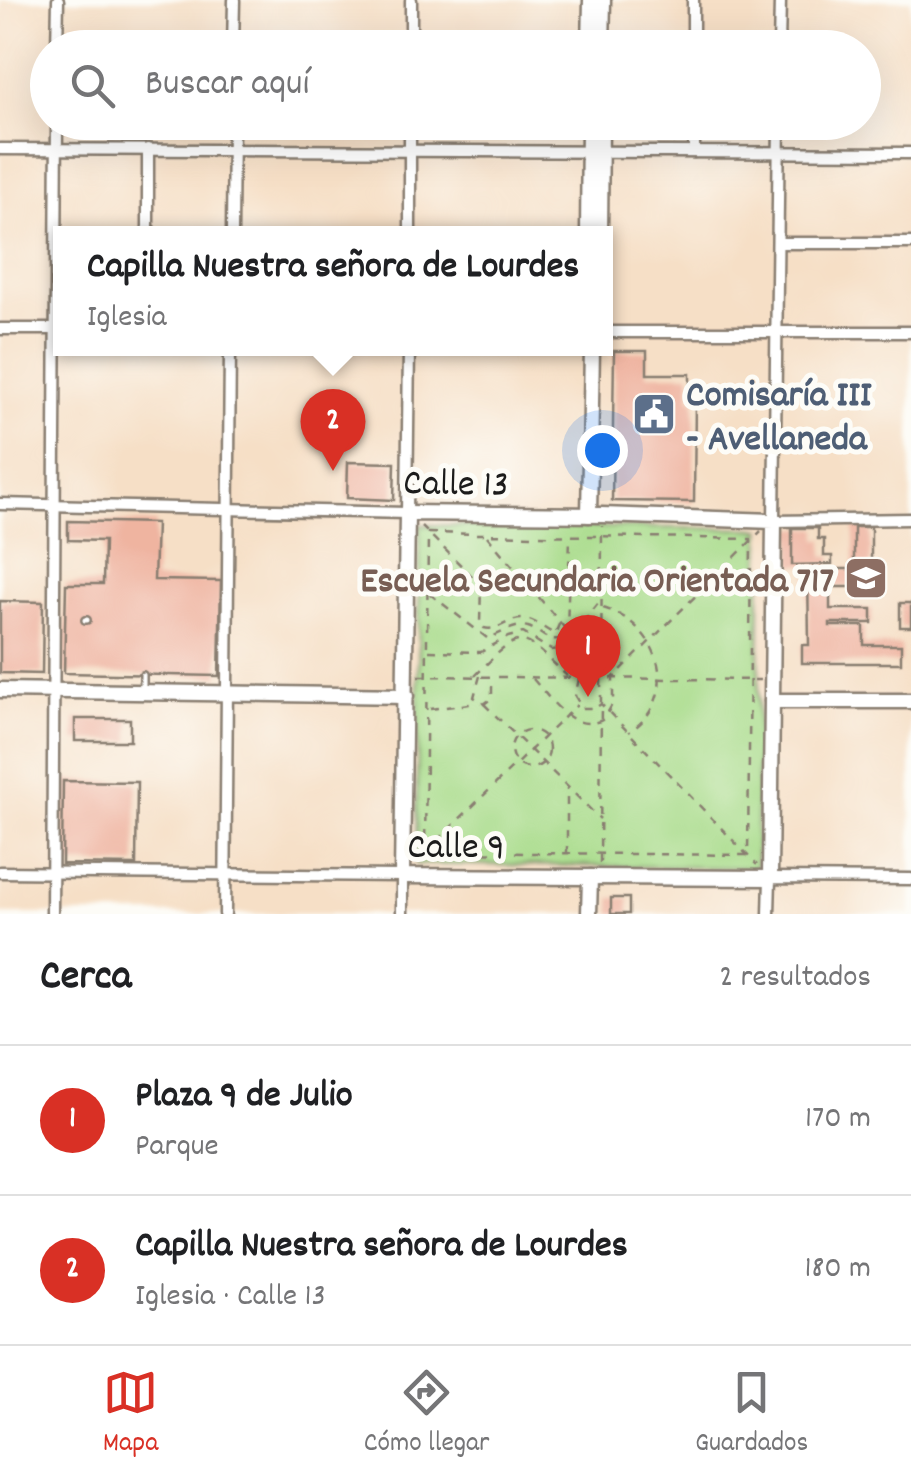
<!DOCTYPE html>
<html lang="es">
<head>
<meta charset="utf-8">
<style>
	:root { --surface:#fff; --page:#f2f2f2; --text:#202124; --muted:#757577; --line:#e0e0e0; --accent:#d93025 }
	body { margin:0; font-family:Dekko,sans-serif; background:var(--page); color:var(--text) }
	.you { position:absolute; left:602px; top:450px; width:35px; height:35px; margin:-25px; border:8px solid #fff; border-radius:50%; background:#1a73e8; box-shadow:0 0 0 15px #1a73e833 }
	.badge { display:grid; place-items:center; width:65px; height:65px; border-radius:50%; background:var(--accent); color:#fff; font-size:32px; font-weight:700 }
	.pin { position:absolute; translate:-50% -82px; filter:drop-shadow(0 2px 5px #0008) }
	.pin::after { content:''; position:absolute; top:52px; width:35px; height:30px; background:inherit; clip-path:polygon(0 0,100% 0,50% 100%) }
	.popup { position:absolute; left:53px; top:226px; width:560px; height:130px; box-sizing:border-box; display:grid; place-content:center; border-radius:0px; background:var(--surface); filter:drop-shadow(0 2px 8px #0005); font-size:32px; white-space:nowrap; color:var(--muted) }
	.popup b { font-size:38px; color:var(--text) }
	.popup::after { content:''; position:absolute; left:50%; top:100%; margin-left:-20px; border:20px solid transparent; border-top-color:var(--surface) }
	.list { margin:0; padding:0; list-style:none }
	h2 { display:flex; justify-content:space-between; align-items:center; height:130px; margin:0; padding:0 40px; font-size:42px }
	h2 small { font-size:32px; font-weight:400; color:var(--muted) }
	.list li { display:grid; grid-template-columns:65px 1fr auto; gap:30px; align-items:center; box-sizing:border-box; height:150px; padding:0 40px; border-top:2px solid var(--line) }
	.list b { display:block; font-size:38px; white-space:nowrap }
	.list p { margin:0; font-size:32px; white-space:nowrap; color:var(--muted) }
	.list em { font-size:32px; font-style:normal; color:var(--muted) }
	.icon { flex:none; width:55px; height:55px; fill:none; stroke:currentColor; stroke-width:2; stroke-linecap:round; stroke-linejoin:round }
	.map { position:relative; flex:none; width:911px; height:914px; overflow:hidden }
	.search { position:absolute; background:var(--surface); box-shadow:0 10px 40px #0002; left:30px; right:30px; top:30px; height:110px; display:flex; align-items:center; gap:25px; box-sizing:border-box; padding:0 35px; border-radius:55px; color:var(--muted); font-size:38px }
	.sheet { height:430px; background:var(--surface) }
	nav { display:flex; justify-content:space-around; align-items:center; box-sizing:border-box; height:140px; border-top:2px solid var(--line); background:var(--surface); font-size:28px; color:var(--muted) }
	nav a { display:grid; justify-items:center; gap:5px }
	nav .on { color:var(--accent) }
	.map>svg:first-child { display:block }
</style>
</head>
<body>
<div class="map">
<svg width="911" height="914" viewBox="0 0 911 914">
	<rect width="100%" height="100%" fill="#fdfcf7"/>
	<filter id="ink" filterUnits="userSpaceOnUse"><feTurbulence type="fractalNoise" baseFrequency=".01" numOctaves="2"/><feDisplacementMap in="SourceGraphic" scale="20" xChannelSelector="R" yChannelSelector="G"/><feConvolveMatrix kernelMatrix="1 2 1 2 8 2 1 2 1" color-interpolation-filters="sRGB"/></filter>
	<filter id="wash" filterUnits="userSpaceOnUse"><feTurbulence type="fractalNoise" baseFrequency=".0048" numOctaves="4" result="noise"/><feDisplacementMap in="SourceGraphic" scale="40" xChannelSelector="R" yChannelSelector="G"/><feGaussianBlur stdDeviation="2.25" result="paint"/><feColorMatrix in="noise" values="0 0 0 0 0 0 0 0 0 0 0 0 0 0 0 0 0 1.4 0 .05"/><feComposite in="paint" operator="in"/></filter>
	<g filter="url(#wash)">
		<rect width="100%" height="100%" fill="#f6dfc6"/>
		<path fill="#a8db8a" stroke="#627c53" stroke-width="2.5" d="M 420,525 L 761,529 L 756,868 L 416,864 Z"/>
		<g id="blocks">
			<g fill="#efb4a0">
				<path d="M 614,351 L 647,351 L 647,374 L 690,374 L 690,399 L 695,399 L 694,502 L 612,501 Z"/>
				<path d="M 348,462 L 395,463 L 394,500 L 347,498 Z"/>
				<path d="M 68,521 L 156,523 L 154,580 L 221,581 L 219,676 L 64,673 L 66,584 L 103,584 L 104,541 L 68,540 Z"/>
				<path d="M 854,527 L 871,527 L 871,587 L 830,587 L 830,609 L 872,609 L 872,623 L 830,623 L 830,626 L 864,626 L 864,645 L 901,645 L 901,663 L 802,663 L 802,645 L 809,645 L 808,569 L 854,569 Z"/>
				<path d="M 792,528 L 818,528 L 818,539 L 824,539 L 824,556 L 832,556 L 832,564 L 792,565 Z"/>
				<path d="M 0,601 L 43,602 L 42,674 L 0,673 Z"/>
				<rect x="900" y="603" width="11" height="24"/>
				<rect x="75" y="719" width="55" height="22"/>
				<path d="M 63,781 L 137,782 L 136,865 L 62,864 Z"/>
				<rect x="611" y="898" width="18" height="16"/>
			</g>
		</g>
	</g>
	<g filter="url(#ink)">
		<use href="#blocks" fill-opacity="0" stroke="#897e71" stroke-width="2.5"/>
		<g fill="none" stroke-linecap="round" stroke-linejoin="round">
			<g stroke="#897e71" stroke-width="10">
				<g id="lane">
					<path d="M 85,620 L 87,620"/>
					<path d="M 143,689 L 143,675"/>
				</g>
			</g>
			<g stroke="#897e71" stroke-width="15">
				<g id="street">
					<path d="M 693,0 L 693,48"/>
					<path d="M 57,48 L 58,0"/>
					<path d="M 233,48 L 234,0"/>
					<path d="M 411,48 L 411,0"/>
					<path d="M 779,48 L 780,0"/>
					<path d="M 694,122 L 694,152"/>
					<path d="M 779,122 L 774,521 L 911,519"/>
					<path d="M 0,149 L 911,153"/>
					<path d="M 148,234 L 148,149"/>
					<path d="M 232,234 L 233,122"/>
					<path d="M 410,234 L 410,122"/>
					<path d="M 778,243 L 911,243"/>
					<path d="M 0,329 L 59,329"/>
					<path d="M 606,332 L 911,332"/>
					<path d="M 0,504 L 407,513 L 409,348"/>
					<path d="M 0,872 L 402,876 L 402,914"/>
					<path d="M 52,914 L 57,122"/>
					<path d="M 225,914 L 230,348"/>
					<path d="M 769,914 L 770,878 L 911,879"/>
				</g>
			</g>
			<g stroke="#897e71" stroke-width="19">
				<g id="secondary">
					<path d="M 590,48 L 591,0"/>
					<path d="M 602,48 L 603,0"/>
					<path d="M 588,234 L 589,122"/>
					<path d="M 600,234 L 601,122"/>
					<path d="M 407,513 L 602,515 L 774,521 L 770,878 L 402,876 Z"/>
					<path d="M 589,515 L 592,348"/>
					<path d="M 0,690 L 406,696"/>
					<path d="M 772,701 L 911,701"/>
					<path d="M 589,914 L 590,877"/>
				</g>
			</g>
			<g stroke="#897e71" stroke-width="2.5" stroke-dasharray="8 8" stroke-linecap="butt">
				<path d="M 421,526 L 481,585 L 480,623 L 484,628 C 498,632 508,618 524,619 C 536,620 545,630 555,634 L 560,622"/>
				<path d="M 428,533 L 751,539 L 748,855 L 425,852 Z"/>
				<path d="M 487,536 L 601,671"/>
				<path d="M 482,585 L 529,586"/>
				<path d="M 430,594 L 487,638 C 499,636 514,623 528,627 C 541,631 544,641 559,639 L 567,631 L 570,537"/>
				<path d="M 603,608 C 660,624 683,697 629,732"/>
				<path d="M 429,651 L 481,652 L 508,637 L 523,633 L 551,650 L 562,649 L 601,600"/>
				<path d="M 418,676 L 760,680"/>
				<path d="M 475,676 C 522,628 519,630 567,676"/>
				<path d="M 480,676 L 474,697 L 484,704 L 492,698 L 492,678"/>
				<path d="M 533,679 C 551,699 573,735 604,719 L 613,703 L 613,678 L 761,531"/>
				<path d="M 579,679 L 575,696 L 582,708 L 595,708 L 601,704 L 757,865"/>
				<path d="M 484,704 L 600,819"/>
				<path d="M 430,709 L 477,703"/>
				<circle cx="530" cy="749" r="19"/>
				<path d="M 567,854 L 567,788"/>
				<path d="M 414,863 L 577,705"/>
				<path d="M 600,863 L 602,526"/>
			</g>
			<use href="#lane" stroke="#fff" stroke-width="5"/>
			<use href="#street" stroke="#fff" stroke-width="10"/>
			<use href="#secondary" stroke="#fff" stroke-width="14"/>
		</g>
	</g>
	<defs>
		<g id="civic-square" transform="scale(2.25)"><rect x="-9" y="-9" width="18" height="18" rx="4" fill="#5c6f8a" stroke="#fdfcf7"/><path d="M-.6-6.5H3V-4.5H.6V-3L4-1V1h2V6H-6V1h2V-1L-.6-3ZM-1.2 2.5V6h2.4V2.5Z" fill="#fff"/></g>
		<g id="school-square" transform="scale(2.25)"><rect x="-9" y="-9" width="18" height="18" rx="4" fill="#8d6e63" stroke="#fdfcf7"/><path d="M0-5L7-2L0 1L-7-2ZM-4 1L0 2.5L4 1V4Q0 6-4 4Z" fill="#fff"/></g>
	</defs>
	<g fill-rule="evenodd">
		<use href="#civic-square" x="654" y="414"/>
		<use href="#school-square" x="866" y="578"/>
	</g>
	<g text-anchor="middle" stroke-width="10" stroke-linejoin="round" paint-order="stroke">
		<g font-size="38" font-weight="bold" fill="#4e5e75" stroke="#fdfcf7" text-anchor="start">
			<text x="686" y="405">Comisaría III<tspan x="686" dy="44">- Avellaneda</tspan></text>
		</g>
		<g font-size="38" fill="#1c1c1c" stroke="#fdfcf7">
			<text transform="translate(456 481) rotate(1)" y="13">Calle 13</text>
			<text x="456" y="857">Calle 9</text>
		</g>
		<g font-size="38" font-weight="bold" fill="#785e54" stroke="#fdfcf7" text-anchor="end">
			<text x="834" y="591">Escuela Secundaria Orientada 717</text>
		</g>
	</g>
</svg>
<div class="you"></div>
<div class="pin badge" style="left:588px;top:697px">1</div>
<div class="pin badge" style="left:333px;top:471px">2</div>
<div class="popup"><b>Capilla Nuestra señora de Lourdes</b>Iglesia</div>
<div class="search"><svg class="icon" aria-label="search" viewBox="0 0 24 24"><circle cx="10" cy="10" r="6"/><path d="M15 15l6 6"/></svg>Buscar aquí</div>
</div>
<section class="sheet">
<h2>Cerca<small>2 resultados</small></h2>
<ul class="list">
<li><span class="badge">1</span><div><b>Plaza 9 de Julio</b><p>Parque</p></div><em>170 m</em></li>
<li><span class="badge">2</span><div><b>Capilla Nuestra señora de Lourdes</b><p>Iglesia · Calle 13</p></div><em>180 m</em></li>
</ul>
</section>
<nav>
<a class="on"><svg class="icon" aria-label="map" viewBox="0 0 24 24"><path d="M3 6l6-2 6 2 6-2v14l-6 2-6-2-6 2zM9 4v14M15 6v14"/></svg>Mapa</a>
<a><svg class="icon" aria-label="directions" viewBox="0 0 24 24"><path d="M12 3l9 9-9 9-9-9zM9 14v-3h6M13 9l2 2-2 2"/></svg>Cómo llegar</a>
<a><svg class="icon" aria-label="saved" viewBox="0 0 24 24"><path d="M7 4h10v16l-5-4-5 4z"/></svg>Guardados</a>
</nav>
</body>
</html>
